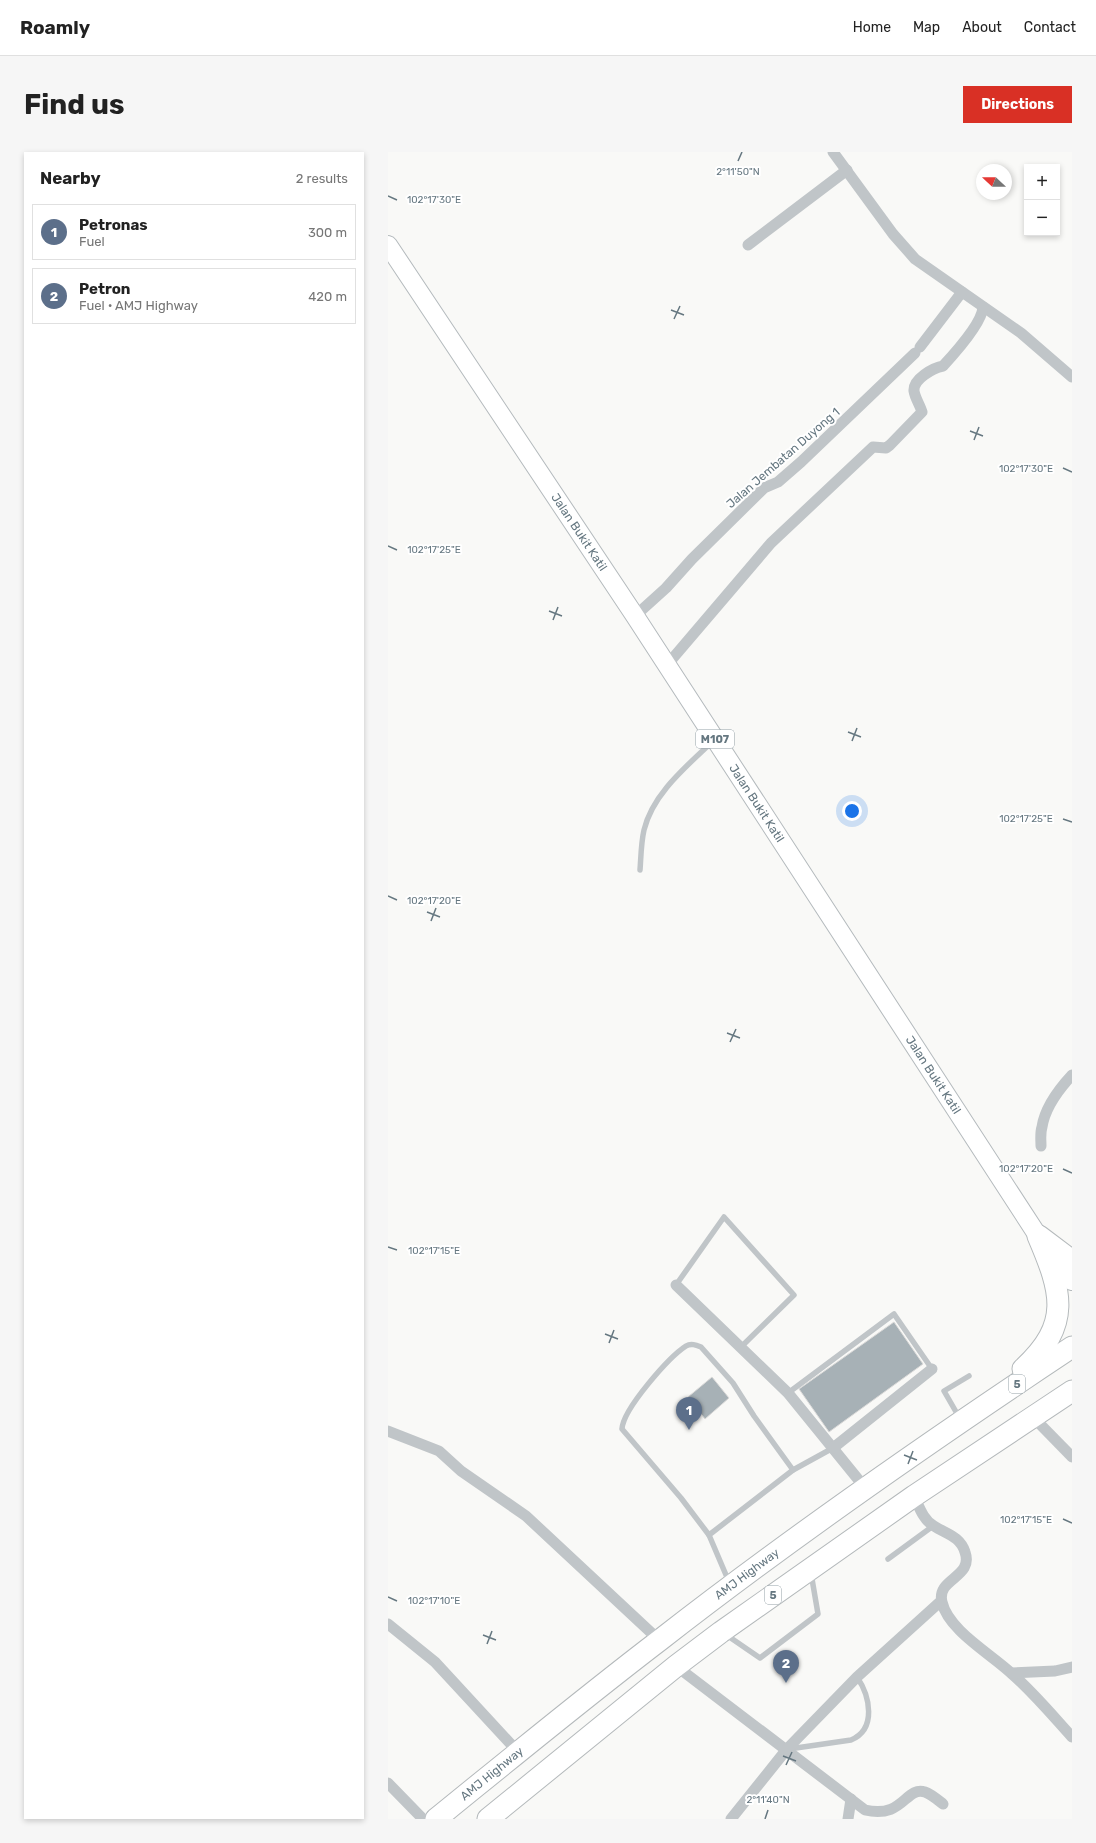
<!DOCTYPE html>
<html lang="en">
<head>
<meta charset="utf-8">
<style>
	:root { --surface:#fff; --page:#f6f6f6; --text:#222; --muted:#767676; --line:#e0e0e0; --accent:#d93025 }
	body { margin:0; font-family:Rubik,sans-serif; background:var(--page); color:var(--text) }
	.controls { position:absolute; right:12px; top:12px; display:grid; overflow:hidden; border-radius:0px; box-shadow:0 2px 6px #0003 }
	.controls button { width:36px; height:36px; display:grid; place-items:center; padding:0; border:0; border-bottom:1px solid var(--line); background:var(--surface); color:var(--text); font:20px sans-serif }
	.compass { position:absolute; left:588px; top:12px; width:36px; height:36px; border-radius:50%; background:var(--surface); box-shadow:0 2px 6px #0003; rotate:292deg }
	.you { position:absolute; left:464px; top:659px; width:14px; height:14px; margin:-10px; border:3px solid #fff; border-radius:50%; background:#1a73e8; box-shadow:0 0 0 6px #1a73e833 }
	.badge { display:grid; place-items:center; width:26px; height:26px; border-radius:50%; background:var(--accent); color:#fff; font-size:13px; font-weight:700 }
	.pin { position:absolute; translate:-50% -33px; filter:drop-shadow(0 1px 2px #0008) }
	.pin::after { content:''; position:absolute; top:21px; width:14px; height:12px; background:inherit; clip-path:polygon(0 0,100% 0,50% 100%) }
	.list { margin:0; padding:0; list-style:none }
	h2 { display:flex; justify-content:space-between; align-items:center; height:52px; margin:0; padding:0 16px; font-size:17px }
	h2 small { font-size:13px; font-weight:400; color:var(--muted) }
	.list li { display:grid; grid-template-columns:26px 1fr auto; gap:12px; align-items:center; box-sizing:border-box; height:56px; margin:0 8px 8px; padding:0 8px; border:1px solid var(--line); border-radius:0px }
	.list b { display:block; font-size:15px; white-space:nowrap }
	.list p { margin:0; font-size:13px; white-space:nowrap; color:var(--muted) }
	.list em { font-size:13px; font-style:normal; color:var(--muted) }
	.map { position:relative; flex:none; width:684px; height:1667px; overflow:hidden; border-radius:0px }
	header { display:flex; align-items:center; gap:24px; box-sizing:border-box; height:56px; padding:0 20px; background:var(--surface); border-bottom:1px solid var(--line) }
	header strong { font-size:19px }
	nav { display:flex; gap:22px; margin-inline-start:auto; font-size:14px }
	.intro { display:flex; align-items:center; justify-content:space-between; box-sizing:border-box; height:96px; padding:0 24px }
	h1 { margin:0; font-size:28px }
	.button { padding:10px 18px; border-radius:0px; background:var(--accent); color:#fff; font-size:14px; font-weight:700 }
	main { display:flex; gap:24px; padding:0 24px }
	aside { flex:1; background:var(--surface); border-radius:0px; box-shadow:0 2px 6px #0003 }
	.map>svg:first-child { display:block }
</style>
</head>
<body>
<header>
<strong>Roamly</strong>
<nav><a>Home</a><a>Map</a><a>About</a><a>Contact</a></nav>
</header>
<div class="intro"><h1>Find us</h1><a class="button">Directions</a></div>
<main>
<aside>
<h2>Nearby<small>2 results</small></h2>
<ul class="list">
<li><span class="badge" style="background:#5c6f8a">1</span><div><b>Petronas</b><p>Fuel</p></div><em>300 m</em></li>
<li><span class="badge" style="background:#5c6f8a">2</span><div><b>Petron</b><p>Fuel · AMJ Highway</p></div><em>420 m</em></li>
</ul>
</aside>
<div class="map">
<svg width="684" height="1667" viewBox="0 0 684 1667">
	<rect width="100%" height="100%" fill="#f9f9f7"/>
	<g fill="#a7b1b6" stroke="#dbdad9">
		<path d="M 506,1170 L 535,1212 L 441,1280 L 411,1237 Z"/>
		<path d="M 324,1225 L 341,1246 L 317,1267 L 300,1245 Z"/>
	</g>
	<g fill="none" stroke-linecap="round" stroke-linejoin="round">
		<g stroke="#b4babd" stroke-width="20">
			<g id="primary">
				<path id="s1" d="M 0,93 L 247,464 L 650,1084 L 684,1129"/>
			</g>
		</g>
		<g stroke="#b4b9bb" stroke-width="23">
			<g id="highway">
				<path d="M 651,1084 L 684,1109"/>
				<path d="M 635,1217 C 684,1172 674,1140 650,1084"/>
				<path id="s2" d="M 48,1667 C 122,1607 196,1546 272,1488 C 404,1385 544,1288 684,1195"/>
				<path d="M 100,1667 L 288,1514 L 333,1480 L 526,1344 L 684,1239"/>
			</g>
		</g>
		<g stroke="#c0c5c8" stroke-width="5.5">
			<path d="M 252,718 C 253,705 253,691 256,678 C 265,641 299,614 326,588"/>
			<path d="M 288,1133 L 336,1065 L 406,1143 L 353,1195"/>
			<path d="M 400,1241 L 506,1162 L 544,1217"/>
			<path d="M 571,1265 L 556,1239 L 581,1224"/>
			<path d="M 321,1383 L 293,1346 L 234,1277 C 235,1257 281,1205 298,1194 C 303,1191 308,1193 313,1195 L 345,1231 L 366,1264 L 405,1318"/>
			<path d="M 500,1407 L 545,1374"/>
			<path d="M 341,1430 L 321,1383 L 405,1318 L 445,1296"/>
			<path d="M 337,1482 L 372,1506 L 430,1462 L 423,1421"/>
			<path d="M 401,1597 L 463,1588 C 489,1577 482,1544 469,1525"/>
		</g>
		<g stroke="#c0c5c8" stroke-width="11">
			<path d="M 445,0 L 505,82 L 527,107 L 633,181 L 684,225"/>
			<path d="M 360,93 L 459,18"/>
			<path d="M 532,195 L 574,140"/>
			<path d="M 247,464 L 278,436 L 304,407 L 376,336 L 390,330 L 413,310 L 527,201"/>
			<path d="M 279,513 L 383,391 L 485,295 L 498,296 L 502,293 L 534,260 C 532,253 527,246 526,239 C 525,227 545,216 555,214 C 567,201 594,171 595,155"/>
			<path d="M 653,994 C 653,988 652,981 654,975 C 657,955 671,937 684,923"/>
			<path d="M 288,1133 L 400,1241 L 478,1337"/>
			<path d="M 645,1265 L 684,1305"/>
			<path d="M 0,1279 L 51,1299 L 73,1319 L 138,1364 L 271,1488"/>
			<path d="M 445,1296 L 544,1217"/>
			<path d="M 526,1344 C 531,1354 535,1368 546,1374 C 558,1382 572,1384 577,1400 C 586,1426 548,1426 554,1450 C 560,1478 603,1502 623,1521 C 645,1540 664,1563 684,1585"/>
			<path d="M 0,1472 L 47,1510 L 131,1601"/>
			<path d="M 288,1514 L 477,1658 C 516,1667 517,1634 537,1640 C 543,1642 550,1648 555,1652"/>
			<path d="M 624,1521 L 667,1519 L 684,1515"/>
			<path d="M 0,1631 L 35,1667"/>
			<path d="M 343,1667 L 399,1597 L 469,1525 L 553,1449"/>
			<path d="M 460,1667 L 463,1647"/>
		</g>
		<use href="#primary" stroke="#fff" stroke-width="18"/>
		<use href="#highway" stroke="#fff" stroke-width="21"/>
	</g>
	<path fill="none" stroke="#657780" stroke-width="1.5" d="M 350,9 L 354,0M 0,44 L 9,48M 283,158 L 296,163M 286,167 L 292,154M 582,279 L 595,284M 586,288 L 591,275M 675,316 L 684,320M 0,394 L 9,398M 161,459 L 174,464M 165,468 L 170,455M 460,580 L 473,585M 464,589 L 469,576M 675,667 L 684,670M 0,744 L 9,748M 39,760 L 52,765M 43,769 L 48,756M 339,881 L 352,886M 342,890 L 348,877M 675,1017 L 684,1021M 0,1095 L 9,1098M 217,1182 L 230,1187M 221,1191 L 226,1178M 516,1303 L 529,1308M 520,1312 L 525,1299M 675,1367 L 684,1371M 0,1445 L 9,1449M 95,1483 L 108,1488M 99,1492 L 104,1479M 395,1604 L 408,1609M 398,1613 L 404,1600M 377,1667 L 380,1658"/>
	<g text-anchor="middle" stroke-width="4" stroke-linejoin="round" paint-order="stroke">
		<g fill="#fff" stroke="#93a0a6" stroke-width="1">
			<rect x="308" y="578" width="38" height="18" rx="3"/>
			<rect x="621" y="1223" width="16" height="18" rx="3"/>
			<rect x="377" y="1434" width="16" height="18" rx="3"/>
		</g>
		<g font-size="11" font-weight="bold" fill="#657780">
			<text x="327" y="591">M107</text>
			<text x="629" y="1236">5</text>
			<text x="385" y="1447">5</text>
		</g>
		<g font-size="12" fill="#657780" stroke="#fff">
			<text transform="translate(395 306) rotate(-41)" y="4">Jalan Jembatan Duyong 1</text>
			<text dy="4" stroke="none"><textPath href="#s1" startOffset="345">Jalan Bukit Katil</textPath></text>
			<text dy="4" stroke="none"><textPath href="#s1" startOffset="669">Jalan Bukit Katil</textPath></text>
			<text dy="4" stroke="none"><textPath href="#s1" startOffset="993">Jalan Bukit Katil</textPath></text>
			<text dy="4" stroke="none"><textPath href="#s2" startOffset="396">AMJ Highway</textPath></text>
			<text dy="4" stroke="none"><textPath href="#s2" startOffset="72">AMJ Highway</textPath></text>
		</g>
	</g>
	<g font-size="10" text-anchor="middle" fill="#657780" stroke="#fff" stroke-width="4" stroke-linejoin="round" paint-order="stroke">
		<text x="350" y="23">2°11'50"N</text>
		<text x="46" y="51">102°17'30"E</text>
		<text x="638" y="320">102°17'30"E</text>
		<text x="46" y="401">102°17'25"E</text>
		<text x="638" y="670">102°17'25"E</text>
		<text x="46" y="752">102°17'20"E</text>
		<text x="638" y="1020">102°17'20"E</text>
		<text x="46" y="1102">102°17'15"E</text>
		<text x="638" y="1371">102°17'15"E</text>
		<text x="46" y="1452">102°17'10"E</text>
		<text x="380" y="1651">2°11'40"N</text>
	</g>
</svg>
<div class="controls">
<button>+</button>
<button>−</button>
</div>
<svg class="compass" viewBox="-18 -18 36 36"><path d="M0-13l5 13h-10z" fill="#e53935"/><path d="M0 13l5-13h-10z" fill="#767676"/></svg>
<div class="you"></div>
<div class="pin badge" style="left:301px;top:1278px;background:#5c6f8a">1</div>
<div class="pin badge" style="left:398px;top:1531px;background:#5c6f8a">2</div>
</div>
</main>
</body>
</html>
